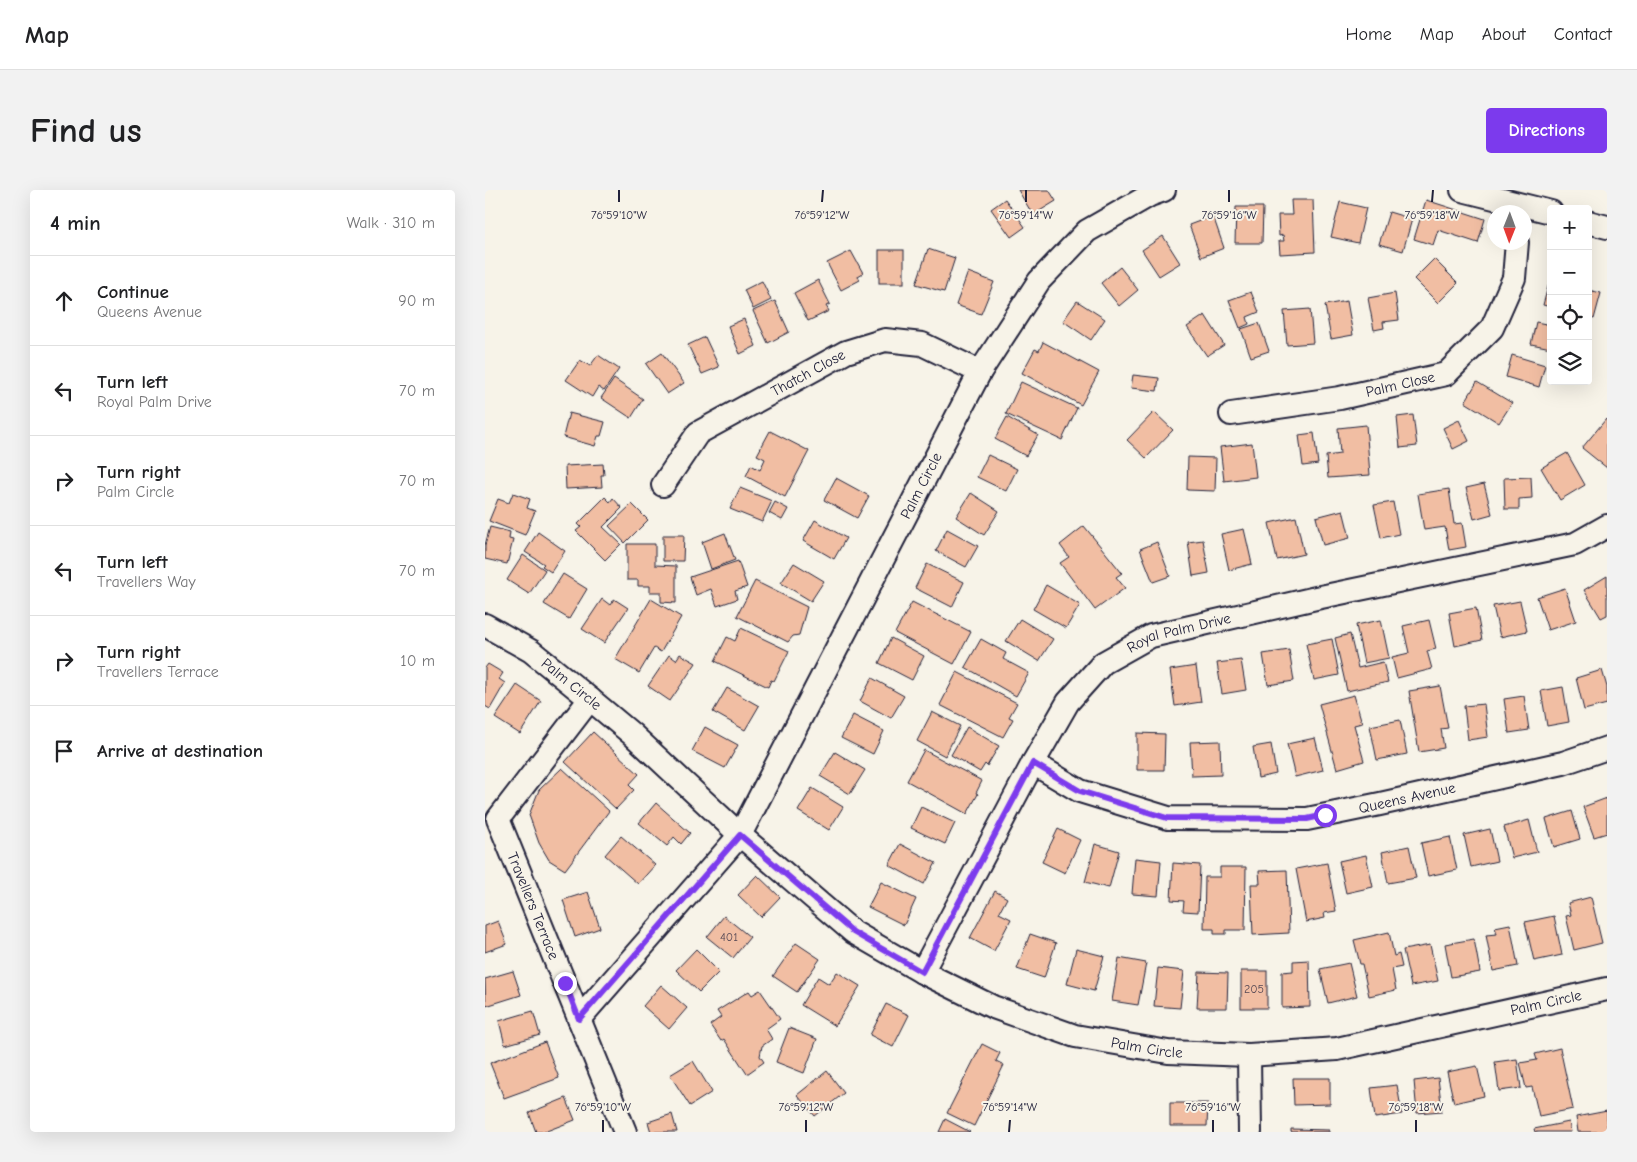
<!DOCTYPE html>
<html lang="en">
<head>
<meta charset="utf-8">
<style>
	:root { --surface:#fff; --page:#f2f2f2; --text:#202124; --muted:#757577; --line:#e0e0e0; --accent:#7c3aed }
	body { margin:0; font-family:"Comic Neue",sans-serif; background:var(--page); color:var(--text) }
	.controls { position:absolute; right:15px; top:15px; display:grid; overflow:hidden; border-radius:5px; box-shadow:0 5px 20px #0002 }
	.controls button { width:45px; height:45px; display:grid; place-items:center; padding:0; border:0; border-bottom:1px solid var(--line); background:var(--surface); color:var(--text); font:25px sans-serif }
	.compass { position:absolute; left:1002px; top:15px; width:45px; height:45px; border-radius:50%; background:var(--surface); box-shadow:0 5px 20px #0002; rotate:181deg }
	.stop { position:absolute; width:15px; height:15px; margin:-11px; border:4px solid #7c3aed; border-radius:50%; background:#fff }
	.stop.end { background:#7c3aed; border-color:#fff; box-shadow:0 1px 5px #0008 }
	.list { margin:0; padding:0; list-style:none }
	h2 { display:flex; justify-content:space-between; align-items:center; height:65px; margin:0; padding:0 20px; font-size:21px }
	h2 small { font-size:16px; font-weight:400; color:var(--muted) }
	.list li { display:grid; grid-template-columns:32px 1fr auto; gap:15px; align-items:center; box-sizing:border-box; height:90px; padding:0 20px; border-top:1px solid var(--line) }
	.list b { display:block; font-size:19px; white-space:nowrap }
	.list p { margin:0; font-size:16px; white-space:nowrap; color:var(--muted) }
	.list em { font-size:16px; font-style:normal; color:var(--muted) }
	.icon { flex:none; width:28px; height:28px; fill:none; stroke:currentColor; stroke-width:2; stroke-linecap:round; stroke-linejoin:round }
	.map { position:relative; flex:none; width:1122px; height:942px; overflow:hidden; border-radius:5px }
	header { display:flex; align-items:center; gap:30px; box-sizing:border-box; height:70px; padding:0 25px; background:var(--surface); border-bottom:1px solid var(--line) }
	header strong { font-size:24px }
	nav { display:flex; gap:28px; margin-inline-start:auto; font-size:18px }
	.intro { display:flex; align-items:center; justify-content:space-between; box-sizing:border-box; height:120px; padding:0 30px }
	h1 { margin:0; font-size:35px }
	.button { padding:12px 22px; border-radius:5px; background:var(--accent); color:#fff; font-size:18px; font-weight:700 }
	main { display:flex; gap:30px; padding:0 30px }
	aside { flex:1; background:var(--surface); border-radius:5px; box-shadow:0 5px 20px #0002 }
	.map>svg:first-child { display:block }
</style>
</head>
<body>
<header>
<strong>Map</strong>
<nav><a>Home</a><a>Map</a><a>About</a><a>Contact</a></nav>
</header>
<div class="intro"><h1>Find us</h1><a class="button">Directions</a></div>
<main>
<aside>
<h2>4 min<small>Walk · 310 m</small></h2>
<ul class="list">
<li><svg class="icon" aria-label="ahead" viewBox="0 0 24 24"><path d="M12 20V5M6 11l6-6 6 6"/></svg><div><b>Continue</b><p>Queens Avenue</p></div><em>90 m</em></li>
<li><svg class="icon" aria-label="left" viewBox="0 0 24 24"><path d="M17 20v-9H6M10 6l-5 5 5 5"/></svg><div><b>Turn left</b><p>Royal Palm Drive</p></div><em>70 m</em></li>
<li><svg class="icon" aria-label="right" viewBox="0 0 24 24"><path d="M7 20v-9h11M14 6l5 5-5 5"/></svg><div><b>Turn right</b><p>Palm Circle</p></div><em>70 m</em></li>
<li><svg class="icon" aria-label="left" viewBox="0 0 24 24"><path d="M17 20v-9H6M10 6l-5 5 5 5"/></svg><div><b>Turn left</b><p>Travellers Way</p></div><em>70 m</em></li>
<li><svg class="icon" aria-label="right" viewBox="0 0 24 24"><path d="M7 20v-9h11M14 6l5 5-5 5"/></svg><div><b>Turn right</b><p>Travellers Terrace</p></div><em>10 m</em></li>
<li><svg class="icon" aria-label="arrive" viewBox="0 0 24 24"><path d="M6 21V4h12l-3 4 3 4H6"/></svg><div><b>Arrive at destination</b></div></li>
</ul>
</aside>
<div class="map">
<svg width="1122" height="942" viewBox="0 0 1122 942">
	<rect width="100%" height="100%" fill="#f7f3e8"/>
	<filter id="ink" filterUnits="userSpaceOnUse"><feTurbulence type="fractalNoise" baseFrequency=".02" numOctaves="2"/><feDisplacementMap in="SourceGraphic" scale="10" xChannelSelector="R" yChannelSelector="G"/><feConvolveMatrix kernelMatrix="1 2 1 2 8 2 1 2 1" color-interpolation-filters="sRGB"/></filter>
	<g filter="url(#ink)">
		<g fill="#f1bea3" stroke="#22223b">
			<path d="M 533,0 L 564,0 L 571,11 L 548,25 Z"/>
			<path d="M 520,9 L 540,37 L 526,47 L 506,19 Z"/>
			<path d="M 806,10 L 828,10 L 830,62 L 795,64 L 794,51 L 799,51 L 798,45 L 794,46 L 793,25 L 807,25 Z"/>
			<path d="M 941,10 L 1000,29 L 993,53 L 953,40 L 948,55 L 929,49 Z"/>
			<path d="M 855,12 L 881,18 L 873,53 L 846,47 Z"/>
			<path d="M 751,17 L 778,17 L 777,53 L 750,53 Z"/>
			<path d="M 904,22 L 927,29 L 918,61 L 894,54 Z"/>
			<path d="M 728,26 L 739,58 L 716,67 L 704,35 Z"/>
			<path d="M 678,46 L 695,73 L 674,86 L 657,60 Z"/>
			<path d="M 443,59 L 470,68 L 459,102 L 431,94 Z"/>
			<rect x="394" y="60" width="25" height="33"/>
			<path d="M 366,61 L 378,83 L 373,86 L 375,90 L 356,100 L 342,73 Z"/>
			<path d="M 949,69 L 973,93 L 953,113 L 929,89 Z"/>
			<path d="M 635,77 L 653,100 L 634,116 L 616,93 Z"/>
			<path d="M 483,82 L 509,92 L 496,124 L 471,115 Z"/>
			<path d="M 1065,89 L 1066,90 L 1066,117 L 1058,115 Z"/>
			<path d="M 333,90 L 345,114 L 341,116 L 344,121 L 323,131 L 309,103 Z"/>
			<path d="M 277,91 L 286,110 L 268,119 L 259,100 Z"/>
			<path d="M 1103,100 L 1116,103 L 1109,129 L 1103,127 Z"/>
			<path d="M 766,102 L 774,122 L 762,127 L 764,134 L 755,138 L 744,110 Z"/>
			<path d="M 910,103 L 914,130 L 898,132 L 899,138 L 889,140 L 883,108 Z"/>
			<path d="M 290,111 L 304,142 L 283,153 L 268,121 Z"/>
			<path d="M 592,111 L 620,129 L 606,150 L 578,131 Z"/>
			<path d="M 862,111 L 868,145 L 846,149 L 840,115 Z"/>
			<path d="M 825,119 L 828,153 L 802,155 L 799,121 Z"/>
			<path d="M 720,125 L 739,155 L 722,166 L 702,137 Z"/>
			<path d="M 259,129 L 271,156 L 255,164 L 243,136 Z"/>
			<path d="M 1051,132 L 1066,135 L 1066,158 L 1046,154 Z"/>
			<path d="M 774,133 L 784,161 L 766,167 L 756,139 Z"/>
			<path d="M 220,147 L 234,177 L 217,184 L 203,155 Z"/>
			<path d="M 558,152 L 614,182 L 596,215 L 537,183 L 550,159 L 554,161 Z"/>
			<path d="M 177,163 L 199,193 L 182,204 L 161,174 Z"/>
			<path d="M 113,165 L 134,179 L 119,201 L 113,197 L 107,207 L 81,190 L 95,170 L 105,176 Z"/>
			<path d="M 1027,165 L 1060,175 L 1054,197 L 1021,187 Z"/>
			<path d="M 648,185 L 674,188 L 672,201 L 646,198 Z"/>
			<path d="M 129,189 L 158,209 L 146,228 L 116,208 Z"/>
			<path d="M 536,192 L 592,218 L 577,250 L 521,224 Z"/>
			<path d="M 992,192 L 1027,213 L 1014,233 L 980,212 Z"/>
			<path d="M 669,222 L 688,240 L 661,268 L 642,250 Z"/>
			<path d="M 84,223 L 120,232 L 116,246 L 113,246 L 110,256 L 78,247 Z"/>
			<path d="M 928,225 L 932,256 L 915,258 L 912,227 Z"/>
			<path d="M 522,227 L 553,245 L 541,266 L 510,249 Z"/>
			<path d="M 1121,229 L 1122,230 L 1122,278 L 1097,258 Z"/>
			<path d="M 974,230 L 984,251 L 968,259 L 958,238 Z"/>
			<path d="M 881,235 L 885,285 L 843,288 L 841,266 L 855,264 L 853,238 Z"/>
			<path d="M 285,241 L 324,261 L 300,307 L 261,286 L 266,275 L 275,280 L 280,269 L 272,265 Z"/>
			<path d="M 829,243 L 833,274 L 818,276 L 814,245 Z"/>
			<path d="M 767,253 L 771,287 L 739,291 L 735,257 Z"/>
			<path d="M 1082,263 L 1100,295 L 1075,310 L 1056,278 Z"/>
			<path d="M 503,265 L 532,279 L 521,301 L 492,287 Z"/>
			<path d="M 703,267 L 731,268 L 730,301 L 702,300 Z"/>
			<path d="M 118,274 L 119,285 L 116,285 L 117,297 L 81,299 L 80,276 Z"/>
			<path d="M 1046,287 L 1047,308 L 1034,309 L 1034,319 L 1020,319 L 1019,288 Z"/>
			<path d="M 351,288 L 384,306 L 372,328 L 339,310 Z"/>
			<path d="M 999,294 L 1007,324 L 989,329 L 981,298 Z"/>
			<path d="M 255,298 L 287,311 L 277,332 L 245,319 Z"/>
			<path d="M 964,299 L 969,334 L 977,333 L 981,357 L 964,360 L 960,337 L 939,340 L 933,304 Z"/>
			<path d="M 28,303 L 45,309 L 42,318 L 50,321 L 40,345 L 4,331 L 13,309 L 24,313 Z"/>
			<path d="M 486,303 L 514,321 L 499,345 L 471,327 Z"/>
			<path d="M 120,307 L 125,312 L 128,308 L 137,318 L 118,337 L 136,354 L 120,370 L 91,341 L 96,337 L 93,334 Z"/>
			<path d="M 290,312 L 303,319 L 297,330 L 284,323 Z"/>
			<path d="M 908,312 L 914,344 L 896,348 L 889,315 Z"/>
			<path d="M 147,314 L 163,330 L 140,353 L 124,336 Z"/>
			<path d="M 858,320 L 865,348 L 838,355 L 831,327 Z"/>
			<path d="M 811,327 L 819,364 L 792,370 L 784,333 Z"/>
			<path d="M 330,330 L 361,348 L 349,369 L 318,351 Z"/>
			<path d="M 599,336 L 637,383 L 631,387 L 640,398 L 610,420 L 575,373 L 584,367 L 575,355 Z"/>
			<path d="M 5,337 L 25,342 L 24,349 L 28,350 L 22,374 L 0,369 L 0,355 Z"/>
			<path d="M 462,339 L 493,356 L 481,377 L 451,361 Z"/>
			<path d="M 759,339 L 767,374 L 744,380 L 736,344 Z"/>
			<path d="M 53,342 L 80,361 L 66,382 L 57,376 L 59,374 L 40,362 Z"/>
			<path d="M 240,343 L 250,370 L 226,379 L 217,352 Z"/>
			<path d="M 178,345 L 199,345 L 198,371 L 178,371 Z"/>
			<path d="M 718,350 L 724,383 L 708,386 L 703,352 Z"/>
			<path d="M 672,352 L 685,386 L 668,392 L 655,359 Z"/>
			<path d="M 142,354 L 170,354 L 170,375 L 191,376 L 191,413 L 176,412 L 176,402 L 165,402 L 165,396 L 153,396 L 153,390 L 142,390 Z"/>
			<path d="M 38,365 L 60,380 L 44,404 L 22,390 Z"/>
			<path d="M 253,371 L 262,397 L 250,401 L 252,409 L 232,416 L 226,399 L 211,405 L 205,387 Z"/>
			<path d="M 309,373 L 339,391 L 326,411 L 296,393 Z"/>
			<path d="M 442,374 L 479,392 L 467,417 L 430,398 Z"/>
			<path d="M 78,384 L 102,399 L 84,429 L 59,414 Z"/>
			<path d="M 1122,386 L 1122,425 L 1116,428 L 1099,400 Z"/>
			<path d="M 270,391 L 322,417 L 314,445 L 308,446 L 303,452 L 252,426 Z"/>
			<path d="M 561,395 L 595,415 L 581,438 L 548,419 Z"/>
			<path d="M 1080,398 L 1091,431 L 1063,440 L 1052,407 Z"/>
			<path d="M 117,409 L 125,415 L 129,409 L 143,418 L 119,453 L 97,439 Z"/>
			<path d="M 166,409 L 196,427 L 176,462 L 169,458 L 154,483 L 130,469 Z"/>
			<path d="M 1035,411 L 1042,441 L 1015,447 L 1008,416 Z"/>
			<path d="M 427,412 L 486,442 L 469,474 L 410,443 Z"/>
			<path d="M 991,418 L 997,450 L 970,456 L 964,423 Z"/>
			<path d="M 535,429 L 568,449 L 554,471 L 521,451 Z"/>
			<path d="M 896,430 L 904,468 L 879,473 L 871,435 Z"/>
			<path d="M 944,430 L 951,459 L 942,461 L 947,479 L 912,488 L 907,467 L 924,463 L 918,436 Z"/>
			<path d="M 256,438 L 304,461 L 289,491 L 286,490 L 283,497 L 230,471 L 242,447 L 250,451 Z"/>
			<path d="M 865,444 L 873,478 L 898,472 L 903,492 L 862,501 L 850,448 Z"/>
			<path d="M 406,448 L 439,466 L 427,490 L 394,473 Z"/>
			<path d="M 496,449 L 521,463 L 518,469 L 544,483 L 531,506 L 480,477 Z"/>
			<path d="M 847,449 L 854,485 L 829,490 L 821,454 Z"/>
			<path d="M 804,460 L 809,491 L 783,495 L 778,464 Z"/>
			<path d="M 195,464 L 211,473 L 185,511 L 163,496 L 184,465 L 191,470 Z"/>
			<path d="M 756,470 L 761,500 L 737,504 L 732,473 Z"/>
			<path d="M 3,474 L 18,483 L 14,489 L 20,493 L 5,519 L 0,516 L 0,478 Z"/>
			<path d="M 711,476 L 716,512 L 690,516 L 685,480 Z"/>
			<path d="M 1117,480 L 1122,497 L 1122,514 L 1099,520 L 1091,488 Z"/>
			<path d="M 472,482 L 532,513 L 524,527 L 528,529 L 518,547 L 455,515 Z"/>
			<path d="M 387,488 L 419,506 L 406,528 L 375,511 Z"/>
			<path d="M 32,495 L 56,511 L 35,544 L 10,528 Z"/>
			<path d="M 955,496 L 963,538 L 956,539 L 959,558 L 934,562 L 924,501 Z"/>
			<path d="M 1078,497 L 1084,532 L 1062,536 L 1056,501 Z"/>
			<path d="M 242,498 L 274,516 L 260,540 L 228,522 Z"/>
			<path d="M 869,505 L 877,533 L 869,535 L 879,571 L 852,579 L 834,514 Z"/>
			<path d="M 1039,506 L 1044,540 L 1024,543 L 1019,509 Z"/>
			<path d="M 999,514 L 1003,547 L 983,550 L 979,516 Z"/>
			<path d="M 447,522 L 475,536 L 460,566 L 432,551 Z"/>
			<path d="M 368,525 L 399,541 L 388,564 L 356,548 Z"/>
			<path d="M 915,530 L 922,564 L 892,570 L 885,536 Z"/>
			<path d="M 220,537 L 253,555 L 240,578 L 207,561 Z"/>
			<path d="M 482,537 L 514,556 L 502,576 L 500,574 L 495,582 L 466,565 Z"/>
			<path d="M 108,542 L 154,584 L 144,595 L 149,600 L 131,619 L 80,572 Z"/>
			<path d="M 652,543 L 680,544 L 679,580 L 652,580 Z"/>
			<path d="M 830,548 L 838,580 L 810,587 L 802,554 Z"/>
			<path d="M 735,551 L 736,585 L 707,586 L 705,552 Z"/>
			<path d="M 786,554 L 791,584 L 773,588 L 768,557 Z"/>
			<path d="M 439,560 L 497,591 L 491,603 L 493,604 L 482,624 L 422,591 Z"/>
			<path d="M 350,562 L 380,580 L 365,604 L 335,586 Z"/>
			<path d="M 77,578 L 124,621 L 80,680 L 64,670 L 54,653 L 44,625 L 54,600 Z"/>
			<path d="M 327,598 L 358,617 L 344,640 L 313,621 Z"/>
			<path d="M 1122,608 L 1122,643 L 1109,647 L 1098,617 Z"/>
			<path d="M 171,613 L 205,643 L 196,654 L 189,647 L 182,656 L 154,633 Z"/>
			<path d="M 436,617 L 470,633 L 460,654 L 426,638 Z"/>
			<path d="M 1087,621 L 1095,649 L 1069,657 L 1061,629 Z"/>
			<path d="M 1044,630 L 1052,662 L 1027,668 L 1019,637 Z"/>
			<path d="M 573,639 L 595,650 L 580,683 L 557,672 Z"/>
			<path d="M 1005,639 L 1012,671 L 986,677 L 979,645 Z"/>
			<path d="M 136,646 L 170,675 L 153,694 L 120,665 Z"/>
			<path d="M 965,647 L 972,680 L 943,686 L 936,653 Z"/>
			<path d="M 415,654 L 451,673 L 439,694 L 404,675 Z"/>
			<path d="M 610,654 L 634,661 L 624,698 L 600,692 Z"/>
			<path d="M 924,656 L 931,688 L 903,693 L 897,662 Z"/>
			<path d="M 881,665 L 888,697 L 861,703 L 854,671 Z"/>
			<path d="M 650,668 L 676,671 L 673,706 L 647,704 Z"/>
			<path d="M 688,673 L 715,675 L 713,722 L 698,721 L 699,711 L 686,710 Z"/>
			<path d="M 842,673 L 851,721 L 839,723 L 840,728 L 821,732 L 811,679 Z"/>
			<path d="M 735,677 L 761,677 L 760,740 L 741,740 L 741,744 L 729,744 L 729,739 L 719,739 L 720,687 L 735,687 Z"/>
			<path d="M 802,680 L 804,743 L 768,745 L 766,694 L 775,694 L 774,681 Z"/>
			<path d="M 272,685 L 295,707 L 276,727 L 253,705 Z"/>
			<path d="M 396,692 L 431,709 L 419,735 L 383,717 Z"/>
			<path d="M 510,701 L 522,708 L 514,723 L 526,729 L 509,761 L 485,748 Z"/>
			<path d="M 103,702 L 115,738 L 90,747 L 78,710 Z"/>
			<path d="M 1106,707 L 1117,753 L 1089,760 L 1081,726 L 1086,725 L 1083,713 Z"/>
			<path d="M 239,726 L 265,747 L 248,768 L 222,747 Z"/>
			<path d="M 1069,726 L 1077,765 L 1049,771 L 1040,732 Z"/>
			<path d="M 13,731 L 22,754 L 0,762 L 0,736 Z"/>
			<path d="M 1025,734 L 1033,776 L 1008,781 L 1001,745 L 1012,744 L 1010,737 Z"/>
			<path d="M 904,742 L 909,766 L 914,764 L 917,777 L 907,779 L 911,800 L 884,806 L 877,774 L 875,774 L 869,750 Z"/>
			<path d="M 545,744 L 571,753 L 559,788 L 532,779 Z"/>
			<path d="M 989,749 L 995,782 L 966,787 L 960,754 Z"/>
			<path d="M 311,753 L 335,769 L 312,802 L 288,786 Z"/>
			<path d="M 945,755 L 953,791 L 926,796 L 918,760 Z"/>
			<path d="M 211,759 L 234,782 L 214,802 L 191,780 Z"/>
			<path d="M 591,759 L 619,766 L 609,801 L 582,794 Z"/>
			<path d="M 634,768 L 661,773 L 653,815 L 627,811 Z"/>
			<path d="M 824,770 L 825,817 L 797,818 L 797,782 L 808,781 L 808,771 Z"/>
			<path d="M 864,773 L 872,806 L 843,813 L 835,779 Z"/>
			<path d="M 673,778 L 699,781 L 695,818 L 669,816 Z"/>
			<path d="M 28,781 L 36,805 L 1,816 L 0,789 Z"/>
			<rect x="756" y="781" width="26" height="37"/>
			<path d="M 352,782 L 375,796 L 350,836 L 316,815 L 333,787 L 344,794 Z"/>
			<path d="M 714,782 L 743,783 L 742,818 L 712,818 Z"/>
			<path d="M 176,795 L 202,818 L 184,839 L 158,816 Z"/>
			<path d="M 275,800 L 295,829 L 281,839 L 287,849 L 277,856 L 275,866 L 279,872 L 262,884 L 239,849 L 236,851 L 225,835 L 236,827 L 232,821 L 264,801 L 267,805 Z"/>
			<path d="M 401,814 L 424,825 L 408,857 L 385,845 Z"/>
			<path d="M 48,821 L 55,845 L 20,855 L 14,831 Z"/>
			<path d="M 304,838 L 332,849 L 319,883 L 291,872 Z"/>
			<path d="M 60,852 L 74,888 L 19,908 L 5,873 Z"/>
			<path d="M 497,854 L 515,863 L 511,871 L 519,875 L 489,936 L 462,923 Z"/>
			<path d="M 1075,858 L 1088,919 L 1054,926 L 1047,897 L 1041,898 L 1035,873 L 1052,870 L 1050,864 Z"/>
			<path d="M 1032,869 L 1036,898 L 1014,901 L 1010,872 Z"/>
			<path d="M 208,871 L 227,902 L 205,916 L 185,885 Z"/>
			<path d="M 992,876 L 999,906 L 969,913 L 962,882 Z"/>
			<path d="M 342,881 L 359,903 L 330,926 L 312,905 Z"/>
			<path d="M 808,888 L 845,888 L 845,914 L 809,915 Z"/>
			<path d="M 953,888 L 957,921 L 932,923 L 929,891 Z"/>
			<path d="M 912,895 L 917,924 L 890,928 L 886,898 Z"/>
			<path d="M 81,908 L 90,930 L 59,942 L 51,942 L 44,923 Z"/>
			<path d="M 685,913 L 723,913 L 722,936 L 685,936 Z"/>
			<path d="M 1122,921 L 1122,942 L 1093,942 L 1091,927 Z"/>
			<path d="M 187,924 L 192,942 L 166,942 L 163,932 Z"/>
			<path d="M 460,929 L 485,942 L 454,942 Z"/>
			<path d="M 1084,932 L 1086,942 L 1050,942 L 1049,939 Z"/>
			<path d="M 806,939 L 844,940 L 844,942 L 806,942 Z"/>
		</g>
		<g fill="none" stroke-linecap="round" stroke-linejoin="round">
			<g stroke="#22223b" stroke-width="26">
				<g id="minor">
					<path d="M 977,0 L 1066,22"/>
					<path d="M 1103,32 L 1122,37"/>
					<path id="s1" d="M 746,224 L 855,208 L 961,184 L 1007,138 L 1029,88 L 1032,52"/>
					<path id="s2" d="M 178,295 L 213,243 L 361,162 L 400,150 L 437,154 L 495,182"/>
					<path id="s3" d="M 0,435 L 46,461 L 105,509 L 148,545 L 255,645 L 368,742 L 437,782 L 508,817 L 590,846 L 683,862 L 764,865 L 852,859 L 1122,799"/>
					<path id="s4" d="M 105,509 L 13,629 L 140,942"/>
					<path id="s5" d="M 548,573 L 595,601 L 683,628 L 822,629 L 895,614 L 1078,573 L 1122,558"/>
					<path id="s6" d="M 437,782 L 548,573 L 583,512 L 618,473 L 666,446 L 831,408 L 1090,354 L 1122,336"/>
					<path id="s7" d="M 94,829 L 255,645 L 495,182 L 554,91 L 602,41 L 665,5 L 679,0"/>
					<path d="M 764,865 L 765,942"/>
				</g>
			</g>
			<use href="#minor" stroke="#f7f3e8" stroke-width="22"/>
		</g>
	</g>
	<g fill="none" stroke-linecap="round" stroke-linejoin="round" filter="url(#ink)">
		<path stroke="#7c3aed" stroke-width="6" d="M 80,793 L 94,829 L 255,645 L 368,742 L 437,782 L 548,573 L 595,601 L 682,628 L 822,629 L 840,625"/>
	</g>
	<path fill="none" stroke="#22223b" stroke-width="2" d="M 134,12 L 134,0M 337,12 L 338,0M 541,12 L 541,0M 744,12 L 744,0M 947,12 L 948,0M 118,942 L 118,930M 321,942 L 321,930M 524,942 L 525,930M 728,942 L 728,930M 931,942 L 931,930"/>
	<g text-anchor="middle" stroke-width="4" stroke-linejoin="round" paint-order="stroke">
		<g font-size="12" fill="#564955">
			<text x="244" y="751">401</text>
			<text x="769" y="803">205</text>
		</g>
		<g font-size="15" fill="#22223b" stroke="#f7f3e8">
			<text dy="5" stroke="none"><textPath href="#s2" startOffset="188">Thatch Close</textPath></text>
			<text dy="5" stroke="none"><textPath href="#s1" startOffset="172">Palm Close</textPath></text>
			<text dy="5" stroke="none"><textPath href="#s7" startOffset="638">Palm Circle</textPath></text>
			<text dy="5" stroke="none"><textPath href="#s6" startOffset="442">Royal Palm Drive</textPath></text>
			<text dy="5" stroke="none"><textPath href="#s3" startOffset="105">Palm Circle</textPath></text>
			<text dy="5" stroke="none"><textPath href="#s5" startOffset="388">Queens Avenue</textPath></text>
			<text dy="5" stroke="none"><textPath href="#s4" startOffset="245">Travellers Terrace</textPath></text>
			<text dy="5" stroke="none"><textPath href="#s3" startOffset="1204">Palm Circle</textPath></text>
			<text dy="5" stroke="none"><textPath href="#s3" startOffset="799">Palm Circle</textPath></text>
		</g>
	</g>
	<g font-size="12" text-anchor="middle" fill="#22223b" stroke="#f7f3e8" stroke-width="4" stroke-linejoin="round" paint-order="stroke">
		<text x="134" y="29">76°59'10"W</text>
		<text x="337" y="29">76°59'12"W</text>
		<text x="541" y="29">76°59'14"W</text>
		<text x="744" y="29">76°59'16"W</text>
		<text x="947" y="29">76°59'18"W</text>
		<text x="118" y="921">76°59'10"W</text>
		<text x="321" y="921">76°59'12"W</text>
		<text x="525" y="921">76°59'14"W</text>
		<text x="728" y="921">76°59'16"W</text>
		<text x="931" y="921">76°59'18"W</text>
	</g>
</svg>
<div class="controls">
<button>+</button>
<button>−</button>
<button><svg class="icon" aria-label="locate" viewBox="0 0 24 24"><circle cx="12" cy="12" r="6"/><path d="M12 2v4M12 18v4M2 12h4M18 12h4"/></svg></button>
<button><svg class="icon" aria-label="layers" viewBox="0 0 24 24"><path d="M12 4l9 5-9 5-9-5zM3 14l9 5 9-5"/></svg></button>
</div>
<svg class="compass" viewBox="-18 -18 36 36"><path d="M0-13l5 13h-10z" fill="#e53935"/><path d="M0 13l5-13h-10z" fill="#757577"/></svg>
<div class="stop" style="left:840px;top:625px"></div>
<div class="stop end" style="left:80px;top:793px"></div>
</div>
</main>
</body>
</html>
